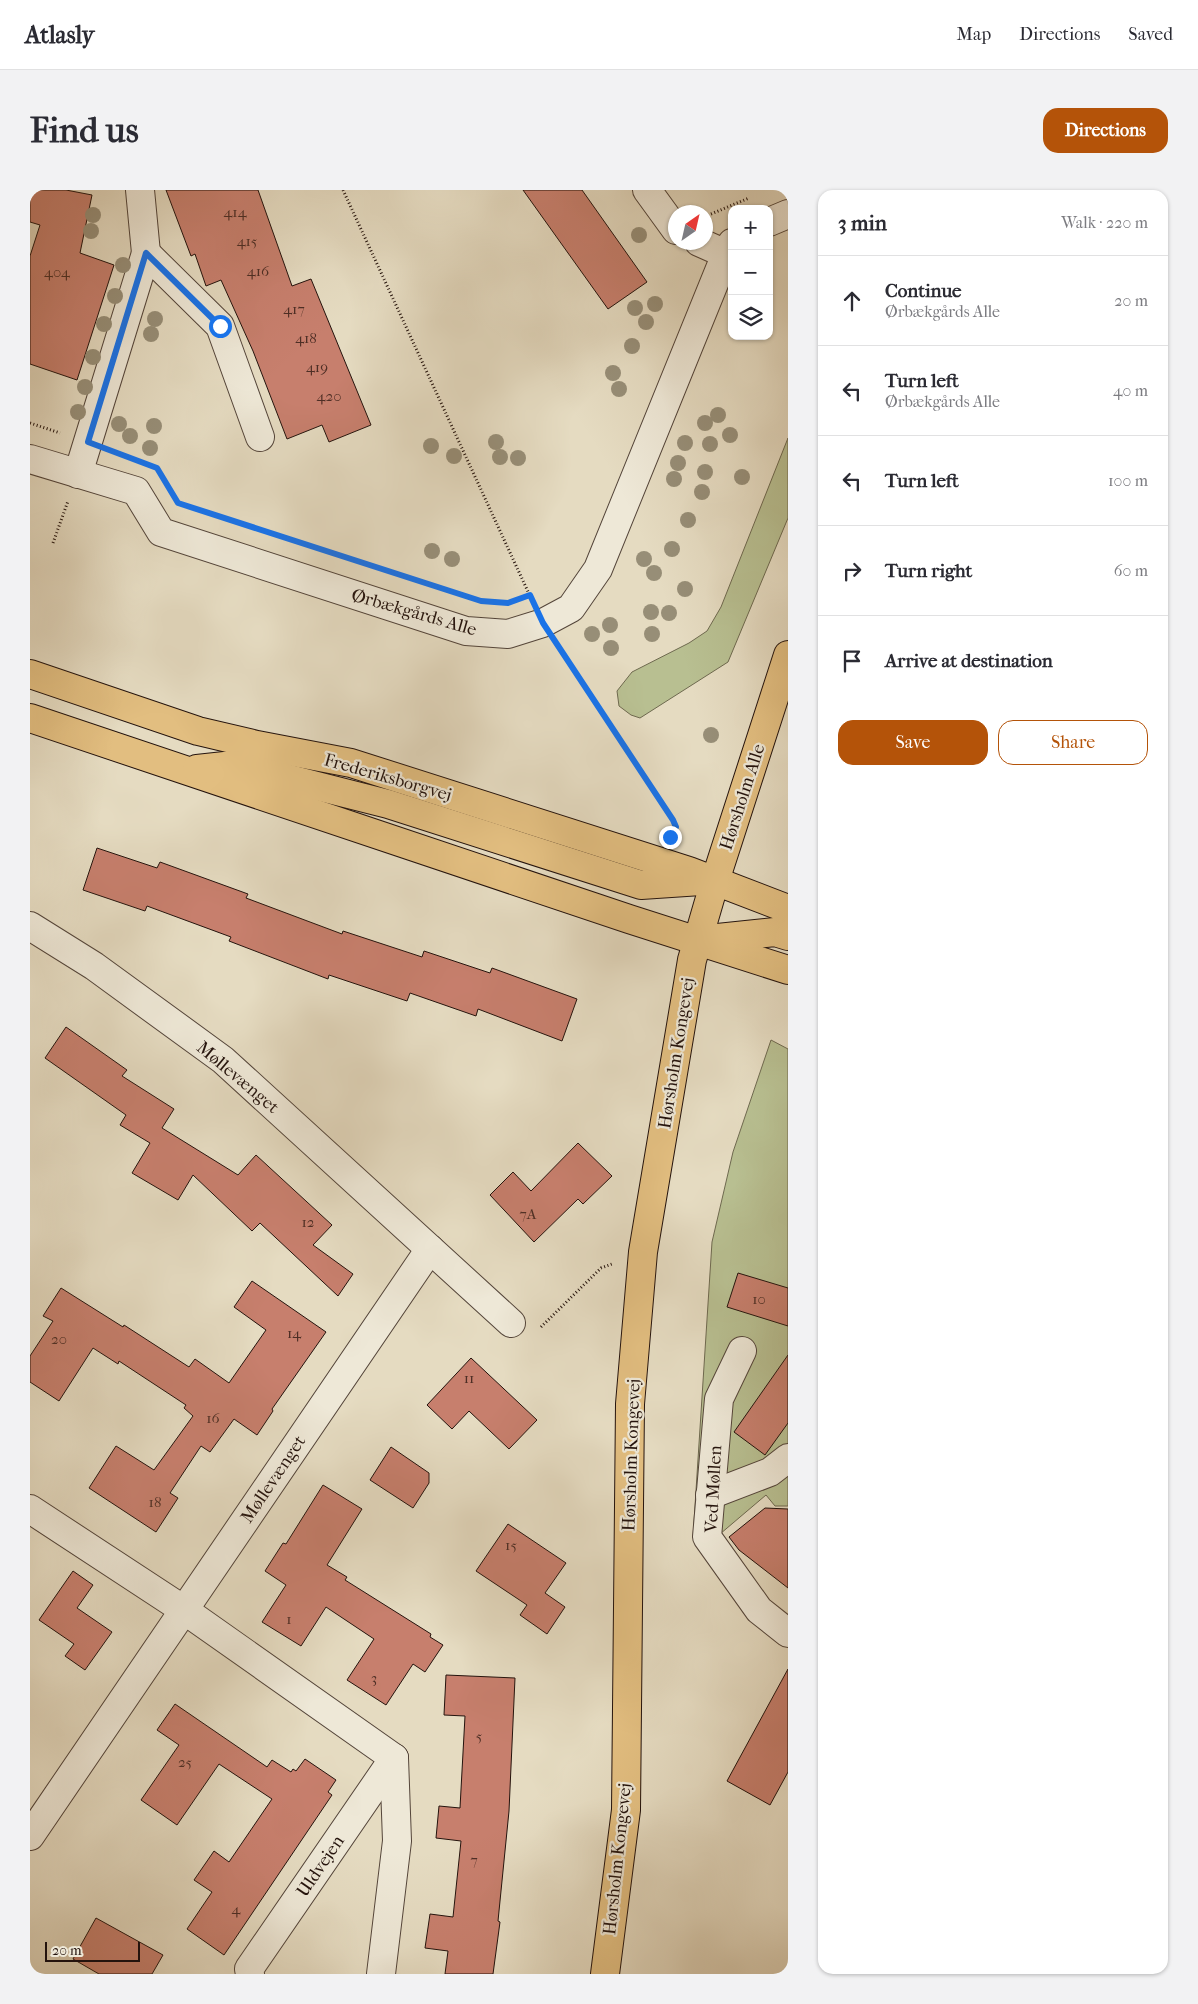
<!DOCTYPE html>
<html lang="en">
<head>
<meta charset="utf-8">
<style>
	:root { --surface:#fff; --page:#f2f2f3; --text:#2b2b33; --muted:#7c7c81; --line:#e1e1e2; --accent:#b45309 }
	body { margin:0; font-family:"IM FELL French Canon",serif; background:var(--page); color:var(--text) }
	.controls { position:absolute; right:15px; top:15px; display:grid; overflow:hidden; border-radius:10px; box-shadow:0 1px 4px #0004 }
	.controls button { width:45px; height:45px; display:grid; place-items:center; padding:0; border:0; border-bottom:1px solid var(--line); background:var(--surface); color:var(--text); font:25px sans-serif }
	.compass { position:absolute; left:638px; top:15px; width:45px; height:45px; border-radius:50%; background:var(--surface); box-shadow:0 1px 4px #0004; rotate:34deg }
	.scale { position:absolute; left:15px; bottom:12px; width:95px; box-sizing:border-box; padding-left:5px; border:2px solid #24130d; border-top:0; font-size:14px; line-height:18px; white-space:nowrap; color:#24130d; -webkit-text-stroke:4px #eee8d7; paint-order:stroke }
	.stop { position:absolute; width:15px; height:15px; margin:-11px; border:4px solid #1a73e8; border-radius:50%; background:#fff }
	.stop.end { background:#1a73e8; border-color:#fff; box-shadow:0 1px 5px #0008 }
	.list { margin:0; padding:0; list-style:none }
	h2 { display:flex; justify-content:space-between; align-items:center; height:65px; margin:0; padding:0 20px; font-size:21px }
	h2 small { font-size:16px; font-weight:400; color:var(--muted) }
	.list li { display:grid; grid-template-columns:32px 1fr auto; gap:15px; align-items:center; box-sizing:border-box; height:90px; padding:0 20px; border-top:1px solid var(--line) }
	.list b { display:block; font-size:19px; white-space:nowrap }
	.list p { margin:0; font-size:16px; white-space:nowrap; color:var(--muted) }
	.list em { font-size:16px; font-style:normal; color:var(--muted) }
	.actions { display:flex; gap:10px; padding:15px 20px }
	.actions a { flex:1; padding:11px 0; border:1px solid var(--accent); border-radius:15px; text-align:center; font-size:18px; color:var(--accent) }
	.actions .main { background:var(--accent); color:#fff }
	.icon { flex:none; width:28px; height:28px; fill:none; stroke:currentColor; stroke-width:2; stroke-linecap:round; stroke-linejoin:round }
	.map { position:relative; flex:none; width:758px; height:1784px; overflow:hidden; border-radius:15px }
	header { display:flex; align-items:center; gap:30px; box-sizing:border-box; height:70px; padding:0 25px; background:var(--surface); border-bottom:1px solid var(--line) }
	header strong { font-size:24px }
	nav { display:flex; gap:28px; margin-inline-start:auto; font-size:18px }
	.intro { display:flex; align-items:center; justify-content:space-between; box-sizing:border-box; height:120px; padding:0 30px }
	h1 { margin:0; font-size:35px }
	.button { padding:12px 22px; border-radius:15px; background:var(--accent); color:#fff; font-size:18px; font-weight:700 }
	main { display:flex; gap:30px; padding:0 30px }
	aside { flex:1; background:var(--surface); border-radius:15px; box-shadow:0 1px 4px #0004 }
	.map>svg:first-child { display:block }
</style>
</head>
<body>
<header>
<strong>Atlasly</strong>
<nav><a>Map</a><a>Directions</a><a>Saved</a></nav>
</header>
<div class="intro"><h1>Find us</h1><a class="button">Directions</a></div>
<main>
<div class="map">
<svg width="758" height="1784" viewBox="0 0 758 1784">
	<rect width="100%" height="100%" fill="#e5dbc1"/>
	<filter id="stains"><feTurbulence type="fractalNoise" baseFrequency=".004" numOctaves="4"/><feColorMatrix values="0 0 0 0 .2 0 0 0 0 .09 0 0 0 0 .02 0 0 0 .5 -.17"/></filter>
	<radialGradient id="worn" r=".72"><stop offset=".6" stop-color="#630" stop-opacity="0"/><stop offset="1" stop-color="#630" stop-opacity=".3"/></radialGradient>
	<g fill="#b8bf91" stroke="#6e694f">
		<path d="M 758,248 L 758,328 L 698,472 L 610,528 L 601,525 L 589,516 L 587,501 L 602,482 L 659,453 L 677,441 L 691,417 Z"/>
		<path d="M 741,850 L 758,859 L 758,1316 L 745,1316 L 736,1305 L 670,1361 L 663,1347 L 682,1052 L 703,962 Z"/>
	</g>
	<g fill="#c77f6d" stroke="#24130d">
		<path d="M 0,0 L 36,0 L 62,5 L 50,63 L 84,75 L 47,190 L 0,174 L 0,66 L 10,35 L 0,32 Z"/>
		<path d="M 136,0 L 228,0 L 262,96 L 281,89 L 341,235 L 299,252 L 292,235 L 257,249 L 223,161 L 191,90 L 176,96 L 165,64 L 161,66 Z"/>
		<path d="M 493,0 L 552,0 L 617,92 L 578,119 Z"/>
		<path d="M 67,658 L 127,678 L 130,672 L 218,704 L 216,708 L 312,744 L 313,741 L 392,767 L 394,761 L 460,783 L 462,778 L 547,809 L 532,851 L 448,819 L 446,826 L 380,803 L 377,811 L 299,785 L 298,789 L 199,751 L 201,747 L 117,716 L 115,721 L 53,700 Z"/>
		<path d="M 36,837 L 97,880 L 92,886 L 144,919 L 132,938 L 208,985 L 226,965 L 302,1035 L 283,1055 L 323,1084 L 308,1106 L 230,1033 L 222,1041 L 163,985 L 148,1010 L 102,983 L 120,953 L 90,935 L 96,925 L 15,868 Z"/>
		<path d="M 548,953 L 582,986 L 553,1014 L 548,1009 L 504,1052 L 460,1005 L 483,982 L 501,1001 Z"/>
		<path d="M 708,1083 L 758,1098 L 758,1136 L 697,1117 Z"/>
		<path d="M 222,1091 L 296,1142 L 242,1219 L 243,1221 L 227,1245 L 204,1229 L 180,1262 L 171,1256 L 140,1303 L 148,1308 L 126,1342 L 59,1298 L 86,1256 L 124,1280 L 163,1226 L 154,1218 L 156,1215 L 89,1171 L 88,1174 L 63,1158 L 29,1211 L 0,1192 L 0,1166 L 23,1131 L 13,1126 L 31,1098 L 93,1137 L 94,1135 L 159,1177 L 165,1169 L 199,1193 L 236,1140 L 204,1117 Z"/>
		<path d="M 758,1165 L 758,1233 L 735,1265 L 704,1242 Z"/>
		<path d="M 441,1168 L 507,1230 L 479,1259 L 439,1221 L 422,1239 L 397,1215 Z"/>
		<path d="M 361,1257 L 399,1283 L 399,1293 L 383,1318 L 340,1290 Z"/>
		<path d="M 293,1295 L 332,1319 L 297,1375 L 317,1387 L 315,1390 L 401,1444 L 400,1447 L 413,1455 L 395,1482 L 383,1474 L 356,1515 L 317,1490 L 344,1449 L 296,1417 L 271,1456 L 232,1432 L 256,1395 L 235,1381 L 253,1353 L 256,1354 Z"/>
		<path d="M 735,1318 L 758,1319 L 758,1398 L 709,1360 L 699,1347 Z"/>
		<path d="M 478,1334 L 536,1373 L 515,1403 L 535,1417 L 517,1444 L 490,1425 L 497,1415 L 446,1381 Z"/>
		<path d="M 43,1381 L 63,1395 L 47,1418 L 82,1442 L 55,1480 L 35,1466 L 44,1454 L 9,1430 Z"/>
		<path d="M 758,1479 L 758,1582 L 740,1615 L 697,1591 Z"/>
		<path d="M 416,1485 L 485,1488 L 479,1621 L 468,1731 L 470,1732 L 463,1784 L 415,1784 L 418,1761 L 395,1758 L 400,1724 L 423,1727 L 431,1651 L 406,1648 L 409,1616 L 430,1618 L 435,1526 L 414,1525 Z"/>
		<path d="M 145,1514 L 237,1577 L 242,1570 L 261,1582 L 263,1579 L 266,1581 L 275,1569 L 306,1590 L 298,1602 L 302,1605 L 194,1765 L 157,1739 L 182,1702 L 164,1690 L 184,1661 L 199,1672 L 242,1609 L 189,1574 L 147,1635 L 111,1610 L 149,1555 L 127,1540 Z"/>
		<path d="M 66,1728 L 133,1765 L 122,1784 L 69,1784 L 43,1769 Z"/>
	</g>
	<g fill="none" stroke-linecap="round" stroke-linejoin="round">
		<g stroke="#54453a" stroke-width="30">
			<g id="minor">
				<path d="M 110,0 L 116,63"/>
				<path d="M 617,0 L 646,40"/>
				<path d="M 739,32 L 758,24"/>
				<path d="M 669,52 L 696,64"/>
				<path d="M 0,269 L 106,301 L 131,342 L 436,441 L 478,444 L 513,433 L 541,418 L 568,379 L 696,64 L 702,53"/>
				<path d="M 48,284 L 116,63 L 190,136 L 230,247"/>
				<path d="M 0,736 L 64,776 L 193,870 L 481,1133"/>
				<path d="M 712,1161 L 689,1209 L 677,1347 L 729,1420 L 758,1443"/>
				<path d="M 680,1305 L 740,1282 L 758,1268"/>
				<path d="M 0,1319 L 154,1420 L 364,1568"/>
				<path d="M 0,1646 L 400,1059"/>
				<path d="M 220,1784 L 219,1779 L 364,1568"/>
				<path d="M 351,1784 L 367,1651 L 364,1568"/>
			</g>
		</g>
		<g stroke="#24130d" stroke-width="30">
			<g id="major">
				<path d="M 0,484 L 168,541 L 227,555 L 321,573 L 659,681 L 758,719"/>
				<path d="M 0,528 L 599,729 L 758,780"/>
				<path d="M 167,579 L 204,575 L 358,614 L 611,695 L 671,691"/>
				<path d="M 678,749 L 745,742 L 758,746"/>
				<path d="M 575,1784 L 596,1620 L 600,1214 L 613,1062 L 662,770 L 685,691 L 758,465"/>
			</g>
		</g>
		<g stroke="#24130d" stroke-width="3" stroke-dasharray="1 2.5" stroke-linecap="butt">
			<path d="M 313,0 L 500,406"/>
			<path d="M 681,24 L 719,8"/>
			<path d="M 0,233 L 30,243"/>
			<path d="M 148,313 L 318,368"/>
			<path d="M 23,353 L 38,311"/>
			<path d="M 429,404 L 446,410"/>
			<path d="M 529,457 L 643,630 L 646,637 L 642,644"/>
			<path d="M 511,1137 L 571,1078 L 582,1074"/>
		</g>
		<use href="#minor" stroke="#eee8d7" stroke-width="28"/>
		<use href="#major" stroke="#e2be80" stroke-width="28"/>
	</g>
	<g fill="#978e77">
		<circle cx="63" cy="25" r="8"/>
		<circle cx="61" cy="41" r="8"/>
		<circle cx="609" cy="45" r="8"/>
		<circle cx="93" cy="75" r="8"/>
		<circle cx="85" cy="106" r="8"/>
		<circle cx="625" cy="114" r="8"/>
		<circle cx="605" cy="118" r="8"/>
		<circle cx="125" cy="129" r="8"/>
		<circle cx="616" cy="132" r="8"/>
		<circle cx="74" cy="134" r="8"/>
		<circle cx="121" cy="144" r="8"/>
		<circle cx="602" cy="156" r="8"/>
		<circle cx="63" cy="167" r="8"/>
		<circle cx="583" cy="183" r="8"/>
		<circle cx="55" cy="197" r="8"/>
		<circle cx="589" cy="199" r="8"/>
		<circle cx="48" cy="222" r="8"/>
		<circle cx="688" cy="225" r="8"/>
		<circle cx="675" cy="233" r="8"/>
		<circle cx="89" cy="234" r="8"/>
		<circle cx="124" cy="236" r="8"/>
		<circle cx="700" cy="245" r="8"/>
		<circle cx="100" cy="246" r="8"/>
		<circle cx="466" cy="252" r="8"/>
		<circle cx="655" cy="253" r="8"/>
		<circle cx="680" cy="254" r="8"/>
		<circle cx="401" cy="256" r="8"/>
		<circle cx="120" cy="258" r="8"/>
		<circle cx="424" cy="266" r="8"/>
		<circle cx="470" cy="267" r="8"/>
		<circle cx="488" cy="268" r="8"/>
		<circle cx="648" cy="273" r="8"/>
		<circle cx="675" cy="282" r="8"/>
		<circle cx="712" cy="287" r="8"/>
		<circle cx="644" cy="289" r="8"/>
		<circle cx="672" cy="302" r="8"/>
		<circle cx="658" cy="330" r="8"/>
		<circle cx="642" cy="359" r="8"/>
		<circle cx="402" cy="361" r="8"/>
		<circle cx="422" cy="369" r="8"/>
		<circle cx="614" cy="369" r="8"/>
		<circle cx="624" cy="383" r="8"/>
		<circle cx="655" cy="399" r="8"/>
		<circle cx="621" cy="422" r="8"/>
		<circle cx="639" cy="423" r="8"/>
		<circle cx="580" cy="435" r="8"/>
		<circle cx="562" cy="444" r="8"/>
		<circle cx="622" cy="444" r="8"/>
		<circle cx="581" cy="458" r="8"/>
		<circle cx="681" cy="545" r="8"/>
	</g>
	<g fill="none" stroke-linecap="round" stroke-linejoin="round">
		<path stroke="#1a73e8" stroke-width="6" d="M 190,136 L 116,63 L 58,252 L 127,278 L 148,313 L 451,411 L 478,413 L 500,405 L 513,433 L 643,630 L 646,637 L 640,647"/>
	</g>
	<g text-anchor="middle" stroke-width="4.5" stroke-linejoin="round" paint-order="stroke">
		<g font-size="15" fill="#4d2e25">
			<text x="205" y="27">414</text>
			<text x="217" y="56">415</text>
			<text x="228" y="86">416</text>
			<text x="27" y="87">404</text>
			<text x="264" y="124">417</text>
			<text x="276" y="153">418</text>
			<text x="287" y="182">419</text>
			<text x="299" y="211">420</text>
			<text x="498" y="1029">7A</text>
			<text x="278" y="1037">12</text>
			<text x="729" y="1114">10</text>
			<text x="264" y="1148">14</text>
			<text x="29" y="1154">20</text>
			<text x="439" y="1193">11</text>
			<text x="183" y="1233">16</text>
			<text x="125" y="1317">18</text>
			<text x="481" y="1360">15</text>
			<text x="259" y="1434">1</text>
			<text x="344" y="1493">3</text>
			<text x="449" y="1551">5</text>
			<text x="155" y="1577">25</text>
			<text x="444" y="1675">7</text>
			<text x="206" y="1724">4</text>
		</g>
		<g font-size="18" fill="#24130d" stroke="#eee8d7">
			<text transform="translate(384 422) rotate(16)" y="6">Ørbækgårds Alle</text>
			<text transform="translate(358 587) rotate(16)" y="6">Frederiksborgvej</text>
			<text transform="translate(712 607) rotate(-72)" y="6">Hørsholm Alle</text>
			<text transform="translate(646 863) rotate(-81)" y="6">Hørsholm Kongevej</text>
			<text transform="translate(208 887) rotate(40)" y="6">Møllevænget</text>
			<text transform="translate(601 1265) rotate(-88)" y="6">Hørsholm Kongevej</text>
			<text transform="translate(243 1289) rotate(-56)" y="6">Møllevænget</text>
			<text transform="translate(683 1299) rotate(-87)" y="6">Ved Møllen</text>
			<text transform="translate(587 1669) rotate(-84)" y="6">Hørsholm Kongevej</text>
			<text transform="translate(290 1676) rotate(-56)" y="6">Uldvejen</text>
		</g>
	</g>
	<rect width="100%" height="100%" filter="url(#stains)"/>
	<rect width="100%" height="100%" fill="url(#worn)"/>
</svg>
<div class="controls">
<button>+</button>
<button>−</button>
<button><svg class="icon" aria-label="layers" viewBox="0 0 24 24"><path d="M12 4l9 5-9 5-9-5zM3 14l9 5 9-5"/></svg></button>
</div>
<svg class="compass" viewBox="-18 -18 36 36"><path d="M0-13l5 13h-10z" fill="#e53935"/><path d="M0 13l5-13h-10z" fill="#7c7c81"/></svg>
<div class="scale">20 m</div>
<div class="stop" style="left:190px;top:136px"></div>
<div class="stop end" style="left:640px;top:647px"></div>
</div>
<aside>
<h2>3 min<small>Walk · 220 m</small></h2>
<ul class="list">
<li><svg class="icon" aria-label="ahead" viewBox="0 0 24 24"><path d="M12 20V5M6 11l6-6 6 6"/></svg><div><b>Continue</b><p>Ørbækgårds Alle</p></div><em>20 m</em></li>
<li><svg class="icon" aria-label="left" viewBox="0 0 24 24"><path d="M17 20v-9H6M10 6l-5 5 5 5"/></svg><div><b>Turn left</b><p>Ørbækgårds Alle</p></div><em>40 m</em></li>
<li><svg class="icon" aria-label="left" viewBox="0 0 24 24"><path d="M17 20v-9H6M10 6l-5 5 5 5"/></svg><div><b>Turn left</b></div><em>100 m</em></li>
<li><svg class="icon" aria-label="right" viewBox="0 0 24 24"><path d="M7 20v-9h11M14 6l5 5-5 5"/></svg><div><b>Turn right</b></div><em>60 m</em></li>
<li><svg class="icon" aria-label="arrive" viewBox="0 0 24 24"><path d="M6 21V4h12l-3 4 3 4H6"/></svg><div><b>Arrive at destination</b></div></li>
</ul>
<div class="actions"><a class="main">Save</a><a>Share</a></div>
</aside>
</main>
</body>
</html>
